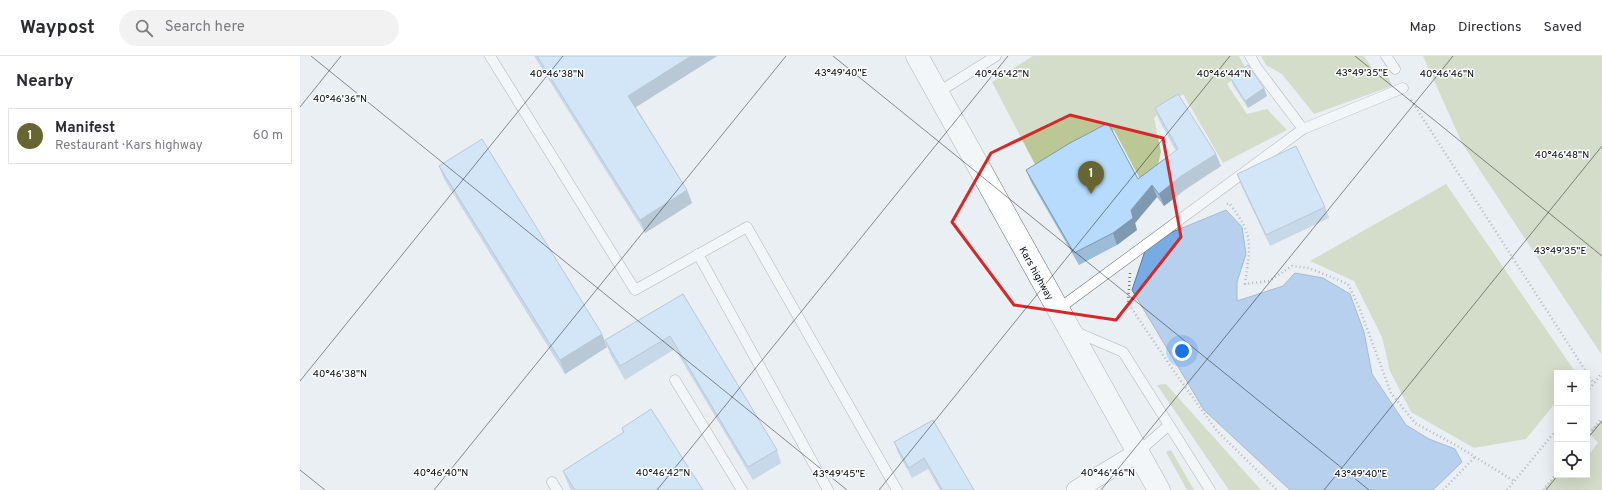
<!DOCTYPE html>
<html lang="en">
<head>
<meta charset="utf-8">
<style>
	:root { --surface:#fff; --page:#f2f2f3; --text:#2b2b33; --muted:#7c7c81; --line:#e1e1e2; --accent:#676531 }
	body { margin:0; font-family:Overpass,sans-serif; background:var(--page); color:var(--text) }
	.controls { position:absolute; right:12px; bottom:12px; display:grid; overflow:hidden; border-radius:0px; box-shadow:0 4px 16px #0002 }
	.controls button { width:36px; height:36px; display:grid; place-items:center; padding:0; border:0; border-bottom:1px solid var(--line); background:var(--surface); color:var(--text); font:20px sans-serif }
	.you { position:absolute; left:882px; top:295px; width:14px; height:14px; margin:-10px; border:3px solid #fff; border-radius:50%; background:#1a73e8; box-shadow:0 0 0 6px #1a73e833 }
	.badge { display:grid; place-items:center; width:26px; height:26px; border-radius:50%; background:var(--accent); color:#fff; font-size:13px; font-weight:700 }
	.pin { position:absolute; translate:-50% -33px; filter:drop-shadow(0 1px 2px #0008) }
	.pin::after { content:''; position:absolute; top:21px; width:14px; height:12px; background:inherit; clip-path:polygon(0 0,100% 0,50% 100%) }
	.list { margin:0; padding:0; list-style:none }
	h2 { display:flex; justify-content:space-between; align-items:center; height:52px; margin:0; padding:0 16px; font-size:17px }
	h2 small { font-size:13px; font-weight:400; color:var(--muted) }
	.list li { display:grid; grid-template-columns:26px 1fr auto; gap:12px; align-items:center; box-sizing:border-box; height:56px; margin:0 8px 8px; padding:0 8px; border:1px solid var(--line); border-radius:0px }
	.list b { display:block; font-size:15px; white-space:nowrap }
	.list p { margin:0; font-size:13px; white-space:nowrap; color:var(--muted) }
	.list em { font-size:13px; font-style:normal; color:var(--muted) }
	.icon { flex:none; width:22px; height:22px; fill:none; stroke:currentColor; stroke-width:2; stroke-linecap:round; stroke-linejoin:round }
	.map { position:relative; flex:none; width:1302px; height:434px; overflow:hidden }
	header { display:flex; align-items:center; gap:24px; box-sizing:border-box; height:56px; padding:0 20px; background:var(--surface); border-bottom:1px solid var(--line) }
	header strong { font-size:19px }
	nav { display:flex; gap:22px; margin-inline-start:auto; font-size:14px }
	.search { width:280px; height:36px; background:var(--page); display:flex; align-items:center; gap:10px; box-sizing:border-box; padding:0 14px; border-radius:22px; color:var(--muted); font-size:15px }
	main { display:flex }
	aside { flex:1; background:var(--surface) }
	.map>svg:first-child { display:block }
</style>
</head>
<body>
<header>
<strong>Waypost</strong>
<div class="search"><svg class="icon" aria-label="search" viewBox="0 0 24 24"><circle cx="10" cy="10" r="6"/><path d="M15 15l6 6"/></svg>Search here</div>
<nav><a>Map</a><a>Directions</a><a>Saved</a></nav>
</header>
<main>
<aside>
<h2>Nearby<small></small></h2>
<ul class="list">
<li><span class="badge">1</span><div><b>Manifest</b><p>Restaurant · Kars highway</p></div><em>60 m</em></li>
</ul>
</aside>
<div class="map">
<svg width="1302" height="434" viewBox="0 0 1302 434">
	<rect width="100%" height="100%" fill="#eaeff4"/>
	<g fill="#bbc794">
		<path d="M 733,0 L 939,0 L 946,13 L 927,28 L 947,58 L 967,53 L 987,74 L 923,107 L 883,38 L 854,62 L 861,96 L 856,117 L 842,127 L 814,74 L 738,114 L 692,26 Z"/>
		<path d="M 961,0 L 1064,0 L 1078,21 L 1087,17 L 1092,30 L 1014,58 L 982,18 L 966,9 Z"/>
		<path d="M 1123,0 L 1302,0 L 1301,298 L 1162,87 Z"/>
		<path d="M 1146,128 L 1276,317 L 1257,317 L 1257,345 L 1226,383 L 1174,392 L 1111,356 L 1090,315 L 1082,281 L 1054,225 L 1010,205 Z"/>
		<path d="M 866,328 L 961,434 L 929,434 L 857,329 Z"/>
		<path d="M 1302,365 L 1302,434 L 1243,434 L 1257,418 L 1287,419 L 1287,401 L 1298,387 L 1291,379 L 1291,373 Z"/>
		<path d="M 871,394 L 894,434 L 887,434 L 866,396 Z"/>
	</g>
	<path fill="#78aae4" stroke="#577aa4" d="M 926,154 L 942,171 L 946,198 L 937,226 L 937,245 L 983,230 L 995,217 L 1023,222 L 1050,238 L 1064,276 L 1072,318 L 1106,369 L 1129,383 L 1155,393 L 1162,406 L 1133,434 L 990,434 L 904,354 L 832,234 L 845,195 L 870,177 Z"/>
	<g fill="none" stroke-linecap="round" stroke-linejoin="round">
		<g stroke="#6a6f74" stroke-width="11">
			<g id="lane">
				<path d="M 190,0 L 335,234 L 447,171 L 597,434"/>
				<path d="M 950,0 L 957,12 L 1003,73"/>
				<path d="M 1086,0 L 1095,13"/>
				<path d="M 637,37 L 696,0"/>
				<path d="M 398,198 L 528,434"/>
				<path d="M 757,254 L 1003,73 L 1103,32"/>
				<path d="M 774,275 L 823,296 L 910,434"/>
				<path d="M 375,324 L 442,434"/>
				<path d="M 837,397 L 869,369"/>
				<path d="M 252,426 L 257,434"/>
			</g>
		</g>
		<g stroke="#6a6f74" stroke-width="20">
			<path id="street" d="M 776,434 L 837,397"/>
		</g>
		<g stroke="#6a6f74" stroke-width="23">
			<path id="secondary" d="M 617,0 L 859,434"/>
		</g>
		<g stroke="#74777b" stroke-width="2.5" stroke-dasharray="1 3" stroke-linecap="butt">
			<path d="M 1111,44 L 1287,317"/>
			<path d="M 927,148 L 929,147 C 955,180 950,189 945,228 L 969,225 L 992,210 L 1009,212 L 1048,228 L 1059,251 L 1091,337 L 1115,367 L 1159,391 L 1214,425"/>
			<path d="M 830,217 L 828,247 L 873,314 L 917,375 L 977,434"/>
			<path d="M 1287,318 L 1294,328"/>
			<path d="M 1287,336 L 1302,317"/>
			<path d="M 1287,381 L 1302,362"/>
			<path d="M 1143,434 L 1175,401"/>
			<path d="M 1207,434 L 1257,373"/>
			<path d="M 1243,434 L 1257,417"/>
		</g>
		<use href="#lane" stroke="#fff" stroke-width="10"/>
		<use href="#street" stroke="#fff" stroke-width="19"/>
		<use href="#secondary" stroke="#fff" stroke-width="22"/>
	</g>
	<g fill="#9dbcd9">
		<path d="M 234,0 L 417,0 L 336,51 L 387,134 L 392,147 L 345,177 Z"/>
		<path d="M 930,21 L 964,32 L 967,40 L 948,52 L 933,29 Z"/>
		<path d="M 855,52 L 921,110 L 886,133 L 864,150 L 857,141 L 835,167 L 837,174 L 817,189 L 779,209 L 731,126 L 726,114 L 838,123 L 876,95 L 859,64 Z"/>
		<path d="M 139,110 L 302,278 L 307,291 L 265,318 L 144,123 Z"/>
		<path d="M 937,118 L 1025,151 L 1029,162 L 970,190 L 941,129 Z"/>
		<path d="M 383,238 L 477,394 L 481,407 L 453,424 L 375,293 L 325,324 L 310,298 L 305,284 Z"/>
		<path d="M 633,364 L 674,434 L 640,434 L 628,413 L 612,422 L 598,397 L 594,386 Z"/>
		<path d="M 322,372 L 403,434 L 271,434 L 268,428 L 263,415 L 323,377 Z"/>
	</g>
	<g fill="#7f99b0">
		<path d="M 391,0 L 417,0 L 333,53 L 328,40 Z"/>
		<path d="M 964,32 L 967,40 L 948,52 L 945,45 Z"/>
		<path d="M 916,98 L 921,110 L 886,133 L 864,150 L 859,138 L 881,120 Z"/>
		<path d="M 852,129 L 857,141 L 835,167 L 837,174 L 817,189 L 813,177 Z"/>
		<path d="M 387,134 L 392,147 L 345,177 L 340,164 Z"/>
		<path d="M 302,278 L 307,291 L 265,318 L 260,304 Z"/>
	</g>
	<g fill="#b6dbfc" stroke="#7f99b0">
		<path d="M 237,0 L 391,0 L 328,40 L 387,134 L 340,164 Z"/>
		<path d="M 948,9 L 964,32 L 945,45 L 930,21 Z"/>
		<path d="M 878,38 L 916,98 L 881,120 L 859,138 L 852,129 L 831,154 L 833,162 L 813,177 L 774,197 L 726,114 L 770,87 L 808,67 L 838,123 L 878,93 L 855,52 Z"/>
		<path d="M 182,83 L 302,278 L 260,304 L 139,110 Z"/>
		<path d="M 996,90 L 1025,151 L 966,179 L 937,118 Z"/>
		<path d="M 383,238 L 477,394 L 448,411 L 370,280 L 320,310 L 305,284 Z"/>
		<path d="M 351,353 L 403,434 L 275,434 L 263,415 L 324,376 L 322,372 Z"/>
		<path d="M 633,364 L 674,434 L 640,434 L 642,433 L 624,402 L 609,412 L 594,386 Z"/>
	</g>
	<path d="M0 0H1302V434H0ZM 770,59 L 863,82 L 881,181 L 816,264 L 714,249 L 652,166 L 691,97 Z" fill="#eaeff4" fill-opacity=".55" fill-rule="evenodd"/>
	<path fill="none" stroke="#d62828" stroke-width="3" stroke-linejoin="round" d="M 770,59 L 863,82 L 881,181 L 816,264 L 714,249 L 652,166 L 691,97 Z"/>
	<path fill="none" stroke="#0a0b0d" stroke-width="1" stroke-opacity="0.45" d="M 11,0 L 547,434M 533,0 L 1069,434M 1055,0 L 1302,200M 0,51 L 41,0M 0,325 L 263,0M 1287,383 L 1302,365M 0,414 L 25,434M 134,434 L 486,0M 357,434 L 708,0M 579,434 L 930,0M 801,434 L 1153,0M 1024,434 L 1302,90M 1246,434 L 1258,419"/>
	<g text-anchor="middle" stroke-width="3" stroke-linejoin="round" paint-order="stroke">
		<g font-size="10" fill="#0a0b0d" stroke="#fafcfe">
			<text transform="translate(737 217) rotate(61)" y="4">Kars highway</text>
		</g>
	</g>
	<g font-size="10" text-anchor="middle" fill="#0a0b0d" stroke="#fafcfe" stroke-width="3" stroke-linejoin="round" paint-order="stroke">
		<text x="541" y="20">43°49'40"E</text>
		<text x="1062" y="20">43°49'35"E</text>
		<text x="257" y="21">40°46'38"N</text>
		<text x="702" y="21">40°46'42"N</text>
		<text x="924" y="21">40°46'44"N</text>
		<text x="1147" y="21">40°46'46"N</text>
		<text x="40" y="46">40°46'36"N</text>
		<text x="1262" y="102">40°46'48"N</text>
		<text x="1260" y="198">43°49'35"E</text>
		<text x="40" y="321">40°46'38"N</text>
		<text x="141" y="420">40°46'40"N</text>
		<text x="363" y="420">40°46'42"N</text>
		<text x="808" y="420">40°46'46"N</text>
		<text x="539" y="421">43°49'45"E</text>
		<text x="1061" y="421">43°49'40"E</text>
	</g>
</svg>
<div class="controls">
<button>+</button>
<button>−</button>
<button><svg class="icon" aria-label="locate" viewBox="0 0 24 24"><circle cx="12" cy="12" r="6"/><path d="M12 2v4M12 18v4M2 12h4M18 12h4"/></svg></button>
</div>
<div class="you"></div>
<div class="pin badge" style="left:791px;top:138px">1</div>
</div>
</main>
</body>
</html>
